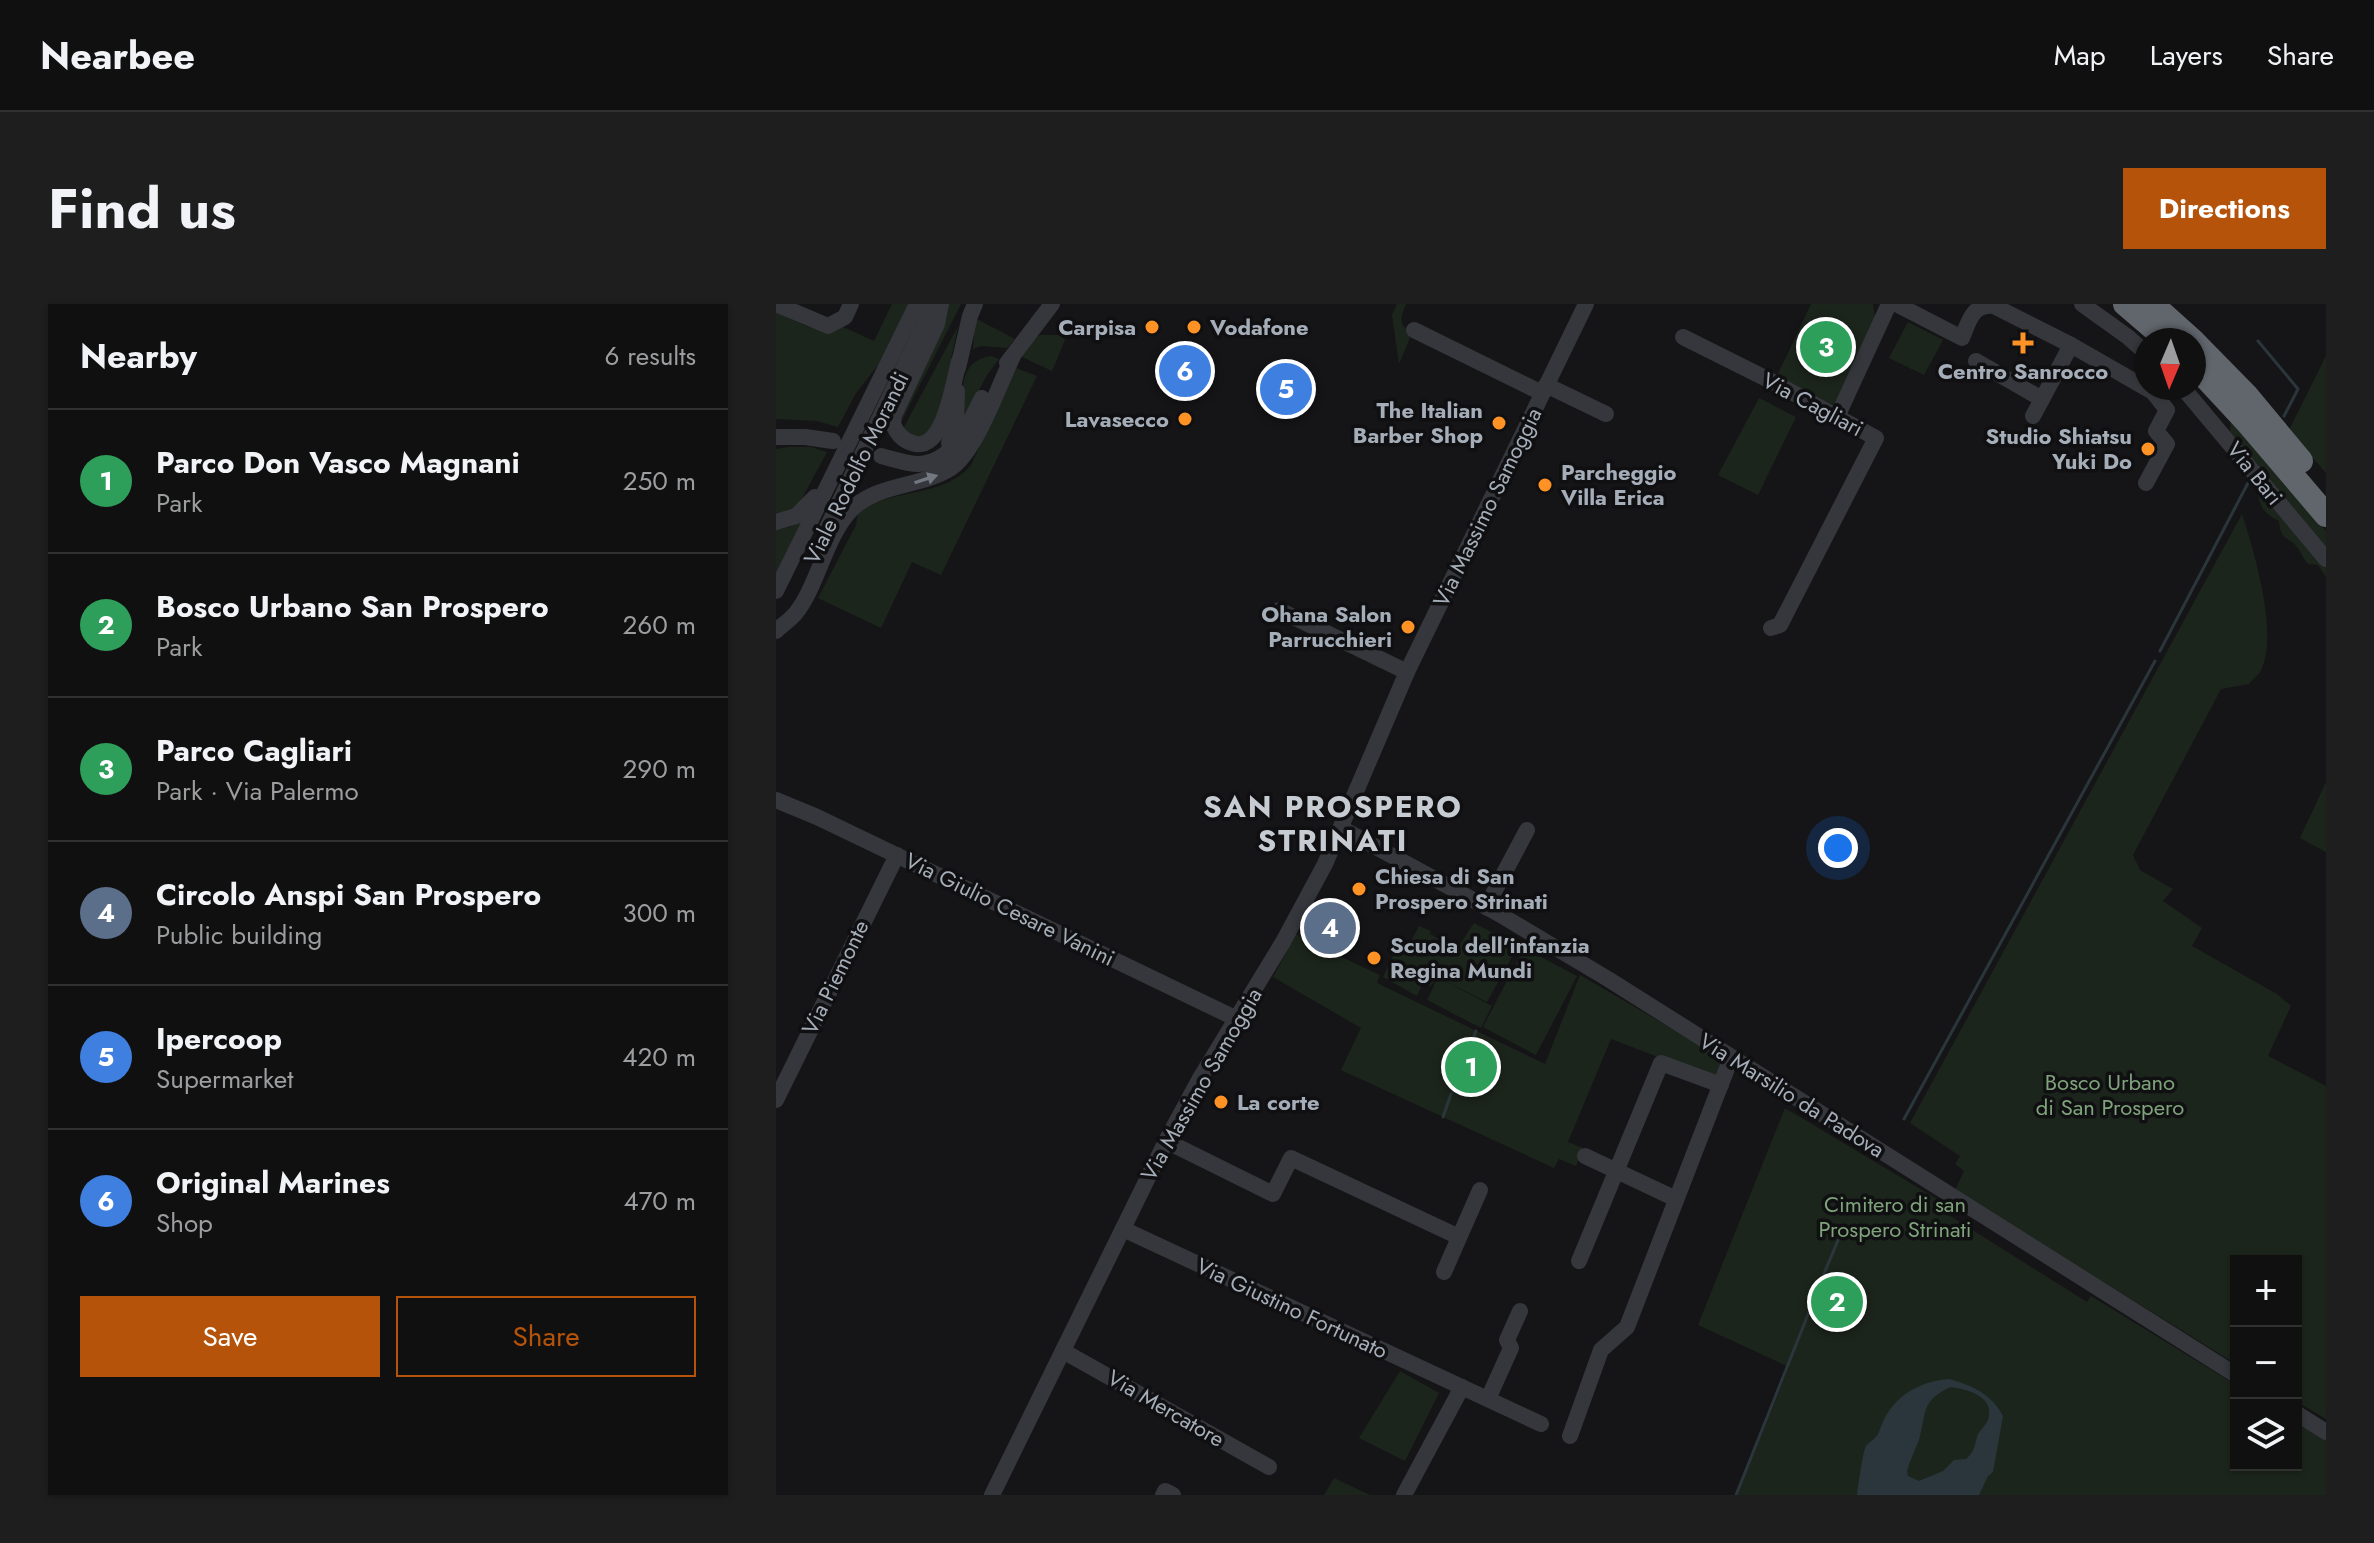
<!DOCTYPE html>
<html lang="en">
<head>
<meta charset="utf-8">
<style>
	:root { --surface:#101011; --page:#1e1e1f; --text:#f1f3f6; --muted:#9c9d9f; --line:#303031; --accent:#b45309 }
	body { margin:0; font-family:Jost,sans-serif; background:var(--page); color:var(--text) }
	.controls { position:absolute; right:24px; bottom:24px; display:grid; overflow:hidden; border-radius:0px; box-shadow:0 2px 6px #0004 }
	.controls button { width:72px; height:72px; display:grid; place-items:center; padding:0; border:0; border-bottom:2px solid var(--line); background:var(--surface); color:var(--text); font:40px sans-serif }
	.compass { position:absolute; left:1358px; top:24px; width:72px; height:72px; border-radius:50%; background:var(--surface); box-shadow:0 2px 6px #0004; rotate:182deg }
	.you { position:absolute; left:1062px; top:544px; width:28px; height:28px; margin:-20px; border:6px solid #fff; border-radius:50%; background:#1a73e8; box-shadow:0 0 0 12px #1a73e833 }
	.badge { display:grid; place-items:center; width:52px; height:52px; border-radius:50%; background:var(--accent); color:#fff; font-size:26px; font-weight:700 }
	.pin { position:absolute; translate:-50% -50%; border:4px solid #fff; box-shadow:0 2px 8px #0006 }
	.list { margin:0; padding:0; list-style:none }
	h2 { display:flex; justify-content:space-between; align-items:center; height:104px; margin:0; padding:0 32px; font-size:34px }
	h2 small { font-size:26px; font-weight:400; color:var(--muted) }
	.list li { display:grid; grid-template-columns:52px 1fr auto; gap:24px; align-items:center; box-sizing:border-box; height:144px; padding:0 32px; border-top:2px solid var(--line) }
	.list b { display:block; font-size:30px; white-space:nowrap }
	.list p { margin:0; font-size:26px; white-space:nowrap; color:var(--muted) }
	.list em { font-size:26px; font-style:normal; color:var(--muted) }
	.actions { display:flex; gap:16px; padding:24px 32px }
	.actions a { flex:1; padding:18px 0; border:2px solid var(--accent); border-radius:0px; text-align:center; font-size:28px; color:var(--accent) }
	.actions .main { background:var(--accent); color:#fff }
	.icon { flex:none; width:44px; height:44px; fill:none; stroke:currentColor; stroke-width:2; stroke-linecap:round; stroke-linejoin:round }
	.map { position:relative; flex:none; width:1550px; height:1191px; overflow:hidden; border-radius:0px }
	header { display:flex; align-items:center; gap:48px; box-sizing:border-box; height:112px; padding:0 40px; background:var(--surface); border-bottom:2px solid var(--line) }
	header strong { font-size:38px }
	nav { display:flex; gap:44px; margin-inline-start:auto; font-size:28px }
	.intro { display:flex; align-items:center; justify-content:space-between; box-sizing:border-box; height:192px; padding:0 48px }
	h1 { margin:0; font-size:56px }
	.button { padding:20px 36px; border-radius:0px; background:var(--accent); color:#fff; font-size:28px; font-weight:700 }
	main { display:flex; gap:48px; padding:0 48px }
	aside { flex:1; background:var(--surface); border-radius:0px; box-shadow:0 2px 6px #0004 }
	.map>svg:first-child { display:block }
</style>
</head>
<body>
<header>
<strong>Nearbee</strong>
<nav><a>Map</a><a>Layers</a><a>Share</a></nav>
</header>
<div class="intro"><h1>Find us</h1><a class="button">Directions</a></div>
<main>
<aside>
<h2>Nearby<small>6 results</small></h2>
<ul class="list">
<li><span class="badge" style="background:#2e9e5b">1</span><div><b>Parco Don Vasco Magnani</b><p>Park</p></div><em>250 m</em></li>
<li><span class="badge" style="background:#2e9e5b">2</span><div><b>Bosco Urbano San Prospero</b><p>Park</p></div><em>260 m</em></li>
<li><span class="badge" style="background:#2e9e5b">3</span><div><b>Parco Cagliari</b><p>Park · Via Palermo</p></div><em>290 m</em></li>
<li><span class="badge" style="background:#5c6f8a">4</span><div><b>Circolo Anspi San Prospero</b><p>Public building</p></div><em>300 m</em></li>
<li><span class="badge" style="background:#3f7fe0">5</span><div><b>Ipercoop</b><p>Supermarket</p></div><em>420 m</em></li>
<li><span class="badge" style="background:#3f7fe0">6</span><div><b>Original Marines</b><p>Shop</p></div><em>470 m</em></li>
</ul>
<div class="actions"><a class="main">Save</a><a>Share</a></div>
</aside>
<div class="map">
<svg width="1550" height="1191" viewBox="0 0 1550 1191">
	<rect width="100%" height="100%" fill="#151517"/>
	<g fill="#1c251c">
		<path d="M 116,0 L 133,0 L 102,61 L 80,89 L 62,123 L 41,117 L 0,115 L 0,8 C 23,18 43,33 67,23 L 98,37 Z"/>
		<path d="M 172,0 L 185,0 L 124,120 L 124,116 Z"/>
		<path d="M 621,0 L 630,0 C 624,15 622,20 636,29 L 623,60 L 616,11 Z"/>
		<path d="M 1035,0 L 1097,0 L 1099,13 L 1058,100 L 1053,102 L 1000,74 Z"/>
		<path d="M 199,14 L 239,35 L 231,44 L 205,42 L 197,45 Z"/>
		<path d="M 1132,18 L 1167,36 L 1148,71 L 1113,54 Z"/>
		<path d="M 182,22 L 162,116 L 152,132 L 138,134 L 127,125 Z"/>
		<path d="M 264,31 L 284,31 L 289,36 L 276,67 L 246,53 L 254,36 Z"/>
		<path d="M 215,52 L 223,55 L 211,71 L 186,119 L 185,112 C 188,83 182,58 215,52 Z"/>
		<path d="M 1550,52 L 1550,169 L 1513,126 Z"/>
		<path d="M 240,64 L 261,72 L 165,271 L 136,258 L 105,324 L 42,294 L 80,221 L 82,209 C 115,183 167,195 195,161 Z"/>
		<path d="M 983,94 L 1020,113 L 982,191 L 942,171 Z"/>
		<path d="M 1455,115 L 1550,227 L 1550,251 L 1454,130 Z"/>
		<path d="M 12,143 L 35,143 L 51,148 L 22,202 L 0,212 L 0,145 Z"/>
		<path d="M 1481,181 L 1550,258 L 1550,273 L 1542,261 L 1532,260 C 1527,255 1525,248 1521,243 C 1512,231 1505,239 1503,217 C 1485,208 1483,200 1481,181 Z"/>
		<path d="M 1466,210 C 1478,247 1503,330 1485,366 C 1483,371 1476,376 1473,380 L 1445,385 L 1357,551 L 1364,566 L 1397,585 L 1387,597 L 1426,624 L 1416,642 L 1501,690 L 1515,702 L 1492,752 L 1550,782 L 1550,1115 L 1520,1097 L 1520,957 L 1460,957 L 1460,1060 L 1179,886 L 1188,867 L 1179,860 L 1184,852 L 1134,819 Z"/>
		<path d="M 26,216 L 0,270 L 0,226 L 14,223 Z"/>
		<path d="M 1550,478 L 1550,548 L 1524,534 Z"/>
		<path d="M 698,619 L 742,642 L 711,698 L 663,674 L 716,702 L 705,724 L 651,696 L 661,675 L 654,682 L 647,679 L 641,692 L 607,673 L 623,640 L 634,639 L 643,622 L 655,627 L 654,630 L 681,645 Z"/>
		<path d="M 520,630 L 552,646 L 550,651 L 559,655 L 561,651 L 604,671 L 601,679 L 769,760 L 804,671 L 941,751 L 946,761 L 942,776 L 835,735 L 792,838 L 807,844 L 800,862 L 783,855 L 778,864 L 565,766 L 585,724 L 497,673 Z"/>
		<path d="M 748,644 L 801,672 L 760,751 L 707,723 Z"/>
		<path d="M 1009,804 L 1166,898 L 1163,905 L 1311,998 L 1315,992 L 1460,1081 L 1460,1161 L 1520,1161 L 1520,1118 L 1550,1136 L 1550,1191 L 961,1191 L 1013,1063 L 922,1021 Z"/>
		<path d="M 624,1067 L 663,1089 L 629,1157 L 583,1134 Z"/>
		<path d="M 558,1174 L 594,1191 L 548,1191 Z"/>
	</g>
	<path fill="#2a363b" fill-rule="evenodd" d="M 1173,1075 C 1195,1081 1216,1090 1227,1112 L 1217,1168 L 1212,1172 L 1203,1191 L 1081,1191 C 1082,1183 1087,1146 1090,1142 C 1094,1137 1101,1134 1103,1128 C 1113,1096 1138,1078 1173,1075 ZM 1174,1083 C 1192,1085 1220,1093 1212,1116 C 1209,1123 1203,1126 1201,1133 C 1198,1143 1199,1147 1190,1155 L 1178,1156 L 1167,1167 L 1143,1177 L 1132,1172 L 1131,1167 C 1134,1156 1139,1146 1143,1136 C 1151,1108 1144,1098 1174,1083 Z"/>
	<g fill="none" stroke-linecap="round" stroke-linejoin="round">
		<g stroke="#2a363b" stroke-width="3">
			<path d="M 1482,37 L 1522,85 L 1508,112"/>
			<path d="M 1384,347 L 1472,179"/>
			<path d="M 677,787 L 700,727"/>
			<path d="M 667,813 L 675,790"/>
			<path d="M 1128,815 L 1379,357"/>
			<path d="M 1045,977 L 1065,929"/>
			<path d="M 960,1191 L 1043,983"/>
		</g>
		<g stroke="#35373c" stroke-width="16">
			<path d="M 0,0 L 52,22 L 69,13 L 75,0"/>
			<path d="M 165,0 L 161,20 L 118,111 L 117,120 C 121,130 128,138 140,140 C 169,144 177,78 183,57"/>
			<path d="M 1120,0 L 1186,34 C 1193,17 1196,0 1218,2 L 1295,41 L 1377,88 L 1391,106 L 1380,127 L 1391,140 L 1370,179"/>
			<path d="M 1306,0 L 1352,33 L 1370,49"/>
			<path d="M 638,26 L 766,89"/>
			<path d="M 907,33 L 997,78 L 1100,134 L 1004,321 L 995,324"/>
			<path d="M 1200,57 L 1266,95"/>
			<path d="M 231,59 L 276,0"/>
			<path d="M 182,64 L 194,12 L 199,0"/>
			<path d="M 770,81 L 830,110"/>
			<path d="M 1407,84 L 1550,255"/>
			<path d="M 1257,112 L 1295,41"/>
			<path d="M 1061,113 L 1113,0"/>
			<path d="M 0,133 L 29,133 L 57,137"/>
			<path d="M 173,139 L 180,117 L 181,87"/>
			<path d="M 105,152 C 117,155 131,160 143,160 C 178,158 192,121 206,94"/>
			<path d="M 0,218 L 20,212 L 39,193"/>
			<path d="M 50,226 L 158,0"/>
			<path d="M 0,287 L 141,0"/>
			<path d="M 503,306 L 631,368"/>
			<path d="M 0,327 C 6,321 14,316 19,310 C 41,284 49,234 74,207 C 100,179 144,184 175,164 C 200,148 223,81 237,52"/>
			<path d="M 0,496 L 41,513 L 461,715"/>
			<path d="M 565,524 L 723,610 L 832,675 L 1460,1071"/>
			<path d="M 710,603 L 751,526"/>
			<path d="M 0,796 L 121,551"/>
			<path d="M 390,837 L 497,890 L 515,854 L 683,933"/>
			<path d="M 809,852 L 900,895"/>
			<path d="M 347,925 L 765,1120"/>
			<path d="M 803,957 L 885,759 L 945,781"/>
			<path d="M 668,968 L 704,886"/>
			<path d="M 287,1047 L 493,1163"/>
			<path d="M 712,1095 L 735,1044 L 731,1036 L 744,1007"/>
			<path d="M 1520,1109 L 1550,1128"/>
			<path d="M 794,1132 L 825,1046 L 851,1023 L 955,754"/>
			<path d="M 216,1191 L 390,837 L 423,776 L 507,638 L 549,560 L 631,368 L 810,0"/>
			<path d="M 387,1191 L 389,1187 L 397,1191"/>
			<path d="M 628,1191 L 686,1083"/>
		</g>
		<g stroke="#61666d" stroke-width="24">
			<path d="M 1349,0 L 1391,36"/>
			<path d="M 1376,0 L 1416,36"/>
			<path d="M 1418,38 L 1471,92 L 1525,157"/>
			<path d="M 1418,61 L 1470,117 L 1550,211"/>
		</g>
	</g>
	<defs><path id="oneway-solid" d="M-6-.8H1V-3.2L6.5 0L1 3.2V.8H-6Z" transform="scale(2)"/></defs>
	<use fill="#737880" href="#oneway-solid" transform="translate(150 175) rotate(-18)"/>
	<g fill="#ff9225" stroke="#101012" stroke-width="3">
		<circle cx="376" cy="23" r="8"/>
		<circle cx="418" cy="23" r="8"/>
		<path d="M1243 27h8v8h8v8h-8v8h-8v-8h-8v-8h8z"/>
		<circle cx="409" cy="115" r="8"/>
		<circle cx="723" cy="119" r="8"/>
		<circle cx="1372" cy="145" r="8"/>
		<circle cx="769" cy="181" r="8"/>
		<circle cx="632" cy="323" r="8"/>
		<circle cx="583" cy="585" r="8"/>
		<circle cx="598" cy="654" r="8"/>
		<circle cx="445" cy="798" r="8"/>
	</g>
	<g text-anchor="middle" stroke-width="7" stroke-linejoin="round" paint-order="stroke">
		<g font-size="22" font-weight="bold" fill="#a5aeb8" stroke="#101012" text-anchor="end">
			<text x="360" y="31">Carpisa</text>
			<text x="434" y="31" text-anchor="start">Vodafone</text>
			<text x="1247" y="75" text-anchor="middle">Centro Sanrocco</text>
			<text x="707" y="114">The Italian<tspan x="707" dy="25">Barber Shop</tspan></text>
			<text x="393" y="123">Lavasecco</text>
			<text x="1356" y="140">Studio Shiatsu<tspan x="1356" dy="25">Yuki Do</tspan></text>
			<text x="785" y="176" text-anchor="start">Parcheggio<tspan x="785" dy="25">Villa Erica</tspan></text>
			<text x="616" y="318">Ohana Salon<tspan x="616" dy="25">Parrucchieri</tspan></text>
			<text x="599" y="580" text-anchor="start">Chiesa di San<tspan x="599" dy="25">Prospero Strinati</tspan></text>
			<text x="614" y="649" text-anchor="start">Scuola dell'infanzia<tspan x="614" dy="25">Regina Mundi</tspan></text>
			<text x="461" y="806" text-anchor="start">La corte</text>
		</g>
		<g font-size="22" fill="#a5aeb8" stroke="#101012">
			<text transform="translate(1037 100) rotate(28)" y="8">Via Cagliari</text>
			<text transform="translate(80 164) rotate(-64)" y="8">Viale Rodolfo Morandi</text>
			<text transform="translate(1479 169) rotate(51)" y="8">Via Bari</text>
			<text transform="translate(711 203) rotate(-64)" y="8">Via Massimo Samoggia</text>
			<text transform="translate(234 605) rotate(26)" y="8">Via Giulio Cesare Vanini</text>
			<text transform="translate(59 673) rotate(-64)" y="8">Via Piemonte</text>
			<text transform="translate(425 780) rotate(-60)" y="8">Via Massimo Samoggia</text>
			<text transform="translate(1016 791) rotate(32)" y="8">Via Marsilio da Padova</text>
			<text transform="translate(516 1004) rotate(25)" y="8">Via Giustino Fortunato</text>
			<text transform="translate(390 1104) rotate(30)" y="8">Via Mercatore</text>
		</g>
		<g font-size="22" fill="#7fa47b" stroke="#101012">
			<text x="1334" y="786">Bosco Urbano<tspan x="1334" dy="25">di San Prospero</tspan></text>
			<text x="1119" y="908">Cimitero di san<tspan x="1119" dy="25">Prospero Strinati</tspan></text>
		</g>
		<g font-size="30" font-weight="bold" letter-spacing="2" fill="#c7ccd3" stroke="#101012">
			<text x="557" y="513">SAN PROSPERO<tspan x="557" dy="34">STRINATI</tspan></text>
		</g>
	</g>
</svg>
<div class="controls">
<button>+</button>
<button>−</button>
<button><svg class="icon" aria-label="layers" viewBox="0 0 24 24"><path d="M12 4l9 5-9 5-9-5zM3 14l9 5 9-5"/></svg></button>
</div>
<svg class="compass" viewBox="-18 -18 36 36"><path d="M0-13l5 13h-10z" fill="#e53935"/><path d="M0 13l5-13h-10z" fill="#9c9d9f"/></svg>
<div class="you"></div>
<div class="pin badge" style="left:695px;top:763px;background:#2e9e5b">1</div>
<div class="pin badge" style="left:1061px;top:998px;background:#2e9e5b">2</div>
<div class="pin badge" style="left:1050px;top:43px;background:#2e9e5b">3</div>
<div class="pin badge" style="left:554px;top:624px;background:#5c6f8a">4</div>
<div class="pin badge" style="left:510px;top:85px;background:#3f7fe0">5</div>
<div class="pin badge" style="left:409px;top:67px;background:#3f7fe0">6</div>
</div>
</main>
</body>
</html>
